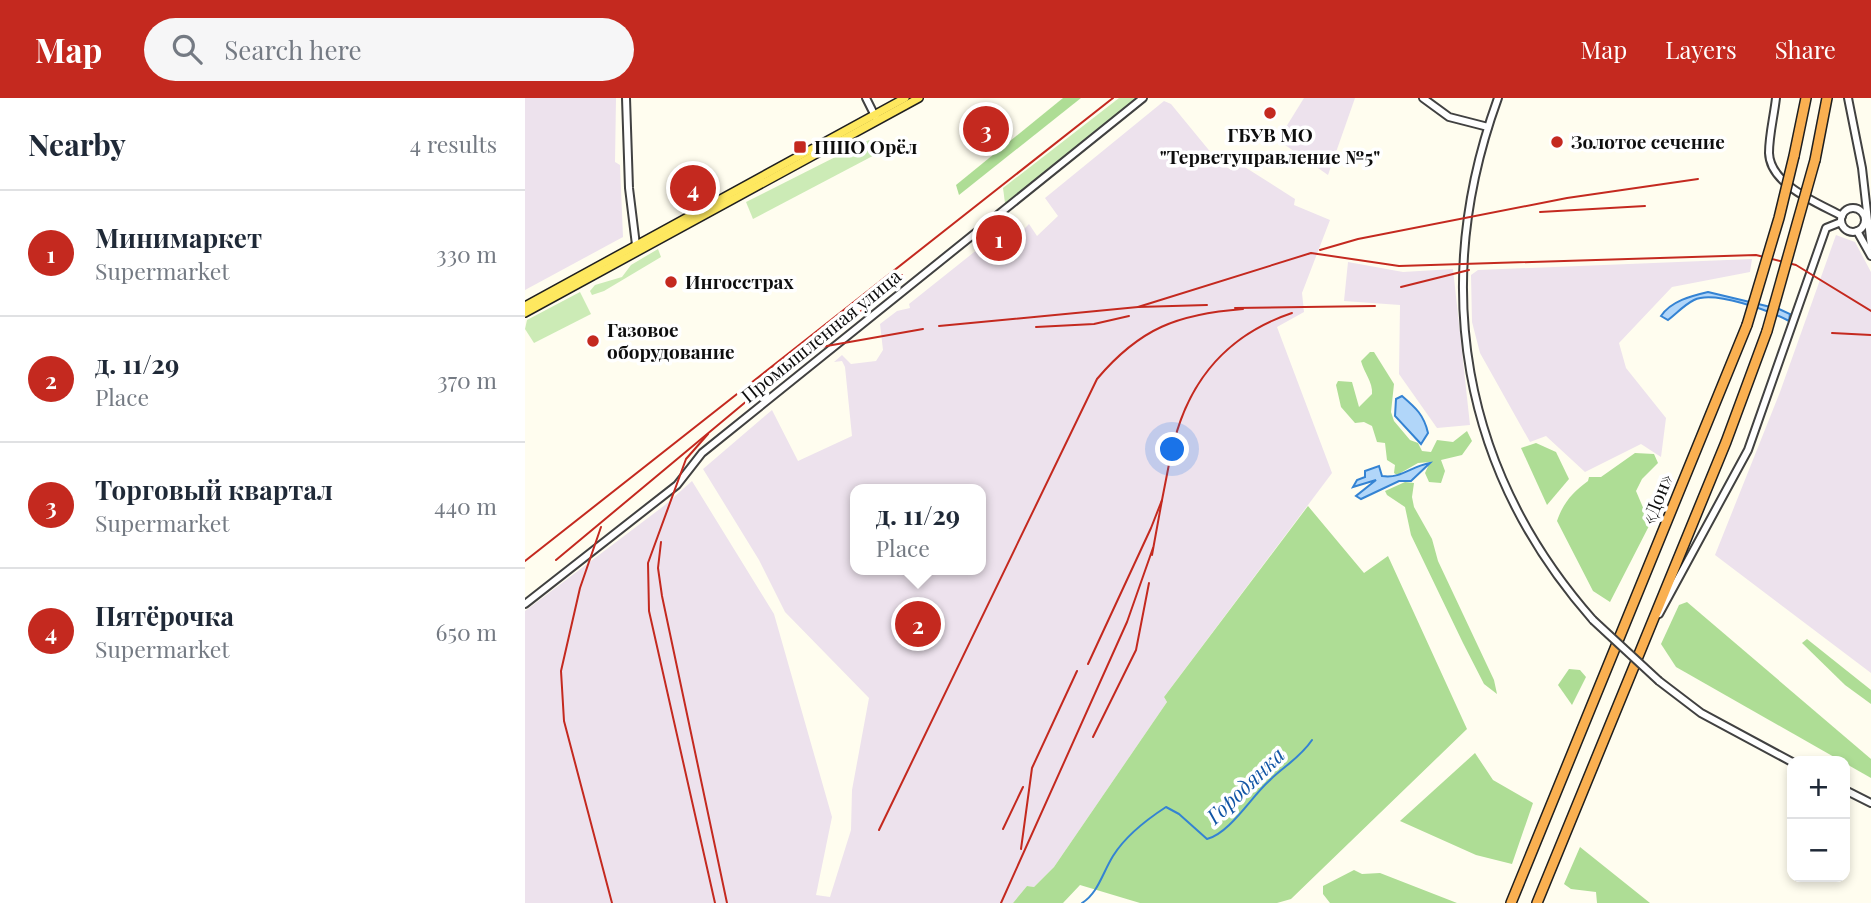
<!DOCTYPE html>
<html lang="en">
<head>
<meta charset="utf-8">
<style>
	:root { --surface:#fff; --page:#f6f6f7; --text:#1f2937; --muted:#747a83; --line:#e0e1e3; --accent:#c4291f }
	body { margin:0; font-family:"Playfair Display",serif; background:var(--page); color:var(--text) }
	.controls { position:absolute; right:21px; bottom:21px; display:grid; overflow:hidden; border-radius:14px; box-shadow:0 4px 10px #0003 }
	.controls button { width:63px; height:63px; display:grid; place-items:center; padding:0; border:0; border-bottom:2px solid var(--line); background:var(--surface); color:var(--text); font:35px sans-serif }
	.you { position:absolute; left:648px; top:352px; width:24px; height:24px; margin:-18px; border:5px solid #fff; border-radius:50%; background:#1a73e8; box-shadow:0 0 0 10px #1a73e833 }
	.badge { display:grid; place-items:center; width:46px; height:46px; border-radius:50%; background:var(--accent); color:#fff; font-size:23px; font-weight:700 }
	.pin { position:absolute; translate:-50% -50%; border:4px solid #fff; box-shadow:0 2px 7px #0006 }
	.popup { position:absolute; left:325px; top:386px; width:136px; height:91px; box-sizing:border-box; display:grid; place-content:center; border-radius:14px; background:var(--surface); filter:drop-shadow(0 2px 5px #0005); font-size:23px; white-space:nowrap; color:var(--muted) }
	.popup b { font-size:26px; color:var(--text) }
	.popup::after { content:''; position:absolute; left:50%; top:100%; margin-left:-14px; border:14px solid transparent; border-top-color:var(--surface) }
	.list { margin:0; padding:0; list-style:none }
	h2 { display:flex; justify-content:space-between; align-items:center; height:91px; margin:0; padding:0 28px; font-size:30px }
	h2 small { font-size:23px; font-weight:400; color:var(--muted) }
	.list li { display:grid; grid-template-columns:46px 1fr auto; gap:21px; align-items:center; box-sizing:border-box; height:126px; padding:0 28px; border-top:2px solid var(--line) }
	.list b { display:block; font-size:26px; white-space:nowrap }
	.list p { margin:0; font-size:23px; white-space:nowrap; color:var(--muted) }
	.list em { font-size:23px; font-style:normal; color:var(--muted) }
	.icon { flex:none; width:38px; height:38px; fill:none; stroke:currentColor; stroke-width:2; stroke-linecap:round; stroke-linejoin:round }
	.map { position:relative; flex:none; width:1346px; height:805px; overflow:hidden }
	header { display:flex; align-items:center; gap:42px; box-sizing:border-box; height:98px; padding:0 35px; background:var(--accent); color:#fff }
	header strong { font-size:33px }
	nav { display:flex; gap:38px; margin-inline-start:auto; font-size:24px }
	.search { width:490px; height:63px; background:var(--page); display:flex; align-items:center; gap:18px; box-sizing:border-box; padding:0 24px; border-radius:38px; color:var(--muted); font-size:26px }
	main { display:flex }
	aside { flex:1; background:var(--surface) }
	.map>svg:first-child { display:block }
</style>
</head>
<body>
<header>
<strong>Map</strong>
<div class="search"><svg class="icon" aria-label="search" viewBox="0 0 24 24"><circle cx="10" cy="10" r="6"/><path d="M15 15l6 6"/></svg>Search here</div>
<nav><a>Map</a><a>Layers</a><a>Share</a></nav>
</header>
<main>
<aside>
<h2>Nearby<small>4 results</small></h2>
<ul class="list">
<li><span class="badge">1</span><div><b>Минимаркет</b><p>Supermarket</p></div><em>330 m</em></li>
<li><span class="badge">2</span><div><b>д. 11/29</b><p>Place</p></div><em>370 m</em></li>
<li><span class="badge">3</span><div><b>Торговый квартал</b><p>Supermarket</p></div><em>440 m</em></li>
<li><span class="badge">4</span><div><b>Пятёрочка</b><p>Supermarket</p></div><em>650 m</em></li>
</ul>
</aside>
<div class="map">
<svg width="1346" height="805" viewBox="0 0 1346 805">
	<rect width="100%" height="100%" fill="#fffdef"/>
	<g fill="#ede2ed" fill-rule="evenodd">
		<path d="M 0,0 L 91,0 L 90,64 L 95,67 L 98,139 L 0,192 Z"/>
		<path d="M 779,0 L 830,0 L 803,77 L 753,42 Z"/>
		<path d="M 639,3 L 646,6 L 692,62 L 706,72 L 715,66 L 770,101 L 769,107 L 805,122 L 777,195 L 779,214 L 752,229 L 807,375 L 639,599 L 642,604 L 529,769 L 509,789 L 502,788 L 488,805 L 0,805 L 0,513 L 140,407 L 167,383 L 249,516 L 307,719 L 291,797 L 305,799 L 326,732 L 327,692 L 344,600 L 260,514 L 234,462 L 178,371 L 247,312 L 273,363 L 327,338 L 320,269 L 317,263 L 309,264 L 317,257 L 326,266 L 351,263 L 358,252 L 355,226 L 372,213 L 385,210 L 384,206 L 453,151 L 465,166 L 504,126 L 512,138 L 533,118 L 520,100 ZM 330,391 L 456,391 L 456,472 L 330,472 Z"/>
		<path d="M 1311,137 L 1330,144 L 1346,174 L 1346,575 L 1190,457 L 1255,294 Z"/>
		<path d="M 1227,161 L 1225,174 L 1147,189 L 1094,245 L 1101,270 L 1141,320 L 1136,359 L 1116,346 L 1060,374 L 1021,338 L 1005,344 L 955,255 L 947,224 L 946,177 L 953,172 Z"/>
		<path d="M 823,164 L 878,174 L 928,171 L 945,327 L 912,330 L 874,276 L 875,207 L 819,203 Z"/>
	</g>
	<g fill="#ccebb6">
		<path d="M 594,0 L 618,0 L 480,105 L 478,90 Z"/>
		<path d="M 344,42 L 361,51 L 228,121 L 221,104 Z"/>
		<path d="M 133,151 L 136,159 L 79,193 L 67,197 L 65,193 L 70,187 L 97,179 L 106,167 Z"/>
		<path d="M 55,194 L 66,216 L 9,245 L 0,231 L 2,222 Z"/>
	</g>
	<g fill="#aedd95">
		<path d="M 538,0 L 556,0 L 434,97 L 431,87 Z"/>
		<path d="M 845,254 L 849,254 L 869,286 L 866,314 L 869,323 L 885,342 L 893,345 L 897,353 L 906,354 L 912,342 L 928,344 L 942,333 L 947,343 L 937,357 L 916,362 L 920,373 L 916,385 L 904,384 L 900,375 L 905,364 L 893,365 L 872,377 L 869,375 L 870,367 L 862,362 L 860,345 L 852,344 L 847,328 L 839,324 L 830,325 L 816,309 L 811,287 L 813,283 L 827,284 L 834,309 L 847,296 C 848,284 839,275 836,263 Z"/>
		<path d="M 1011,345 L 1031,354 L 1044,381 L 1022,407 L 996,350 Z"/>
		<path d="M 1110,355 L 1129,356 L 1133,365 L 1117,381 L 1111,393 L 1125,426 L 1085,504 L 1068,493 L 1032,423 C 1038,405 1048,394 1063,383 L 1064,379 L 1076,379 Z"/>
		<path d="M 880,384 L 889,385 L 887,399 L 889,409 L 907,441 L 913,463 L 969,582 L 972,596 L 959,586 L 938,545 L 886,437 L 880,409 L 862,397 L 860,393 Z"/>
		<path d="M 783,408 L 839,475 L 863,458 L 942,631 L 766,801 L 752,805 L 615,805 L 555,787 L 538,805 L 488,805 L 502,788 L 509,789 L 529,769 L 642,604 L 639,599 Z"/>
		<path d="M 1162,504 L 1346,661 L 1346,680 L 1151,569 L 1136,546 L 1154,507 Z"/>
		<path d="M 1282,541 L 1346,592 L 1346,606 L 1320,587 L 1277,545 Z"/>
		<path d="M 1044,571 L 1055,572 L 1061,579 L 1047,607 L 1033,587 Z"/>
		<path d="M 950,655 L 968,682 L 1008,705 L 987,766 L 951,757 L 875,723 Z"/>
		<path d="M 1055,749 L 1125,805 L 1072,805 L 1071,794 L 1046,791 L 1039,786 Z"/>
		<path d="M 829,772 L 837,776 L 855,775 L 932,805 L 805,805 L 798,796 L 798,788 Z"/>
	</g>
	<g fill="#b1d6f9" stroke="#3483d3" stroke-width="2">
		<path d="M 1183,194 L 1254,211 L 1265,216 L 1264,223 C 1245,213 1189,192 1169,202 C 1159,207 1152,215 1143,222 L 1136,218 C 1146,203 1166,198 1183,194 Z"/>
		<path d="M 877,298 C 891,310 899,317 903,335 L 896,346 L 870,318 L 871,301 Z"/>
		<path d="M 905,365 L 886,383 L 874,383 L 836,401 L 831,398 L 851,382 L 828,389 L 832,382 L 840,379 L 840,373 L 854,368 L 857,378 C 877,381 886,368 905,365 Z"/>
	</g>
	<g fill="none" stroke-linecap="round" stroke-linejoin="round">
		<path stroke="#3483d3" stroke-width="2" d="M 557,805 C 573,795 577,776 588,758 C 601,737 621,722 641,709 L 654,716 L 682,741 C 705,735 726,699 744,683 C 759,668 775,660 787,642"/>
		<g stroke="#414141" stroke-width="10">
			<g id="minor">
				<path d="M 101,0 L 104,90 L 111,147"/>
				<path d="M 341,0 L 351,20"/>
				<path d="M 898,0 L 924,19 L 963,29"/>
				<path d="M 973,0 C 905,187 936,372 1068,522"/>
				<path d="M 1251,0 C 1249,18 1244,37 1244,55 C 1245,87 1293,105 1317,118"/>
				<path d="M 1323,0 L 1337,70 L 1346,149"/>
				<circle cx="1328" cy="122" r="12"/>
				<path d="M 1332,133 L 1346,158"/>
				<path d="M 0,506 L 152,387 L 177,355 L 618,0"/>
				<path d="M 1134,516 L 1223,352 L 1301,130 L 1316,124"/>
				<path d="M 1134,583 L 1176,615 L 1267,664"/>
				<path d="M 1320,692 L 1346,705"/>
			</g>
		</g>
		<g stroke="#1f1f1f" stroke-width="10">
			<g id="major">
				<path d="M 0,208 L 380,0"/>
				<path d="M 0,215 L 394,0"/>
			</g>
		</g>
		<g stroke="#1f1f1f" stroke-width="12">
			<g id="highway">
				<path d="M 1269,58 L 1281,0"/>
				<path d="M 1290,62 L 1302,0"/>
				<path d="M 986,805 L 1222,227"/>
				<path d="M 1012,805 L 1201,344 L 1242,233"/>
			</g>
		</g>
		<use href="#minor" stroke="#fff" stroke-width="6"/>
		<use href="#major" stroke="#fee85f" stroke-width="7"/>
		<use href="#highway" stroke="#fab051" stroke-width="9"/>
		<g stroke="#c4291f" stroke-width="2">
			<path d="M 1015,114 L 1120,108"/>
			<path d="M 795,152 L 833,141 L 1042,100 L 1173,81"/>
			<path d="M 876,189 L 944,172"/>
			<path d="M 613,209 L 786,155 L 874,168 L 1231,157 L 1271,167 L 1346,213"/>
			<path d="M 710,210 L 850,208"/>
			<path d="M 414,228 L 613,209 L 682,207"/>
			<path d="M 511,229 L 569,226 L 604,218"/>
			<path d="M 1307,235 L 1346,237"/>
			<path d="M 296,249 L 398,231"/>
			<path d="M 183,336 L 161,361 L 123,465 L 124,513 L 190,805"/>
			<path d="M 649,344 C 665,281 704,236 767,215"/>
			<path d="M 76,429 L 55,490 L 36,573 L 39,623 L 87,805"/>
			<path d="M 136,444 L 133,470 L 137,498 L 202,805"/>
			<path d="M 627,457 L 637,402"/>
			<path d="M 31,462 L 223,302 L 345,206 L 377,177"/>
			<path d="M 0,463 L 588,0"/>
			<path d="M 563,566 L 626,430 L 637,402 L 645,361"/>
			<path d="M 568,639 L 611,552 L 624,485"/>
			<path d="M 478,731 L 498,689"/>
			<path d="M 354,732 L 572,281 C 615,230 653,216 718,211"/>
			<path d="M 496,751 L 507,670 L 552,573"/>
			<path d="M 476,805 L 602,524 L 628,450"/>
		</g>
		<g stroke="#414141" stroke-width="10" stroke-linecap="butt">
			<path id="minor-bridge" d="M 1068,522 L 1134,583"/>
		</g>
		<g stroke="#1f1f1f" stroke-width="12" stroke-linecap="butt">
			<g id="highway-bridge">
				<path d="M 1222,227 L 1254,120 L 1269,58"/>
				<path d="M 1242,233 L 1290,62"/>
			</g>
		</g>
		<use href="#minor-bridge" stroke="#fff" stroke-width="6"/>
		<use href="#highway-bridge" stroke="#fab051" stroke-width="9"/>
	</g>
	<g fill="#c4291f" stroke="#fff" stroke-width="2.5">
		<circle cx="745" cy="15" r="7"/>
		<circle cx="1032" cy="44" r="7"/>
		<rect x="268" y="42" width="14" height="14" rx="3.5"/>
		<circle cx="146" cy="184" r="7"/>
		<circle cx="68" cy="243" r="7"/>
	</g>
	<g text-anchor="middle" stroke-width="7" stroke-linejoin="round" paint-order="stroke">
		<g font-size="19" font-weight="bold" fill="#0e0e0e" stroke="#fff" text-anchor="start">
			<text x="745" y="44" text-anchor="middle">ГБУВ МО<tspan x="745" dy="22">"Терветуправление №5"</tspan></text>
			<text x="1046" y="51">Золотое сечение</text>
			<text x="289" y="56">ПШО Орёл</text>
			<text x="160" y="191">Ингосстрах</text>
			<text x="82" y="239">Газовое<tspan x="82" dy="22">оборудование</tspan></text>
		</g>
		<g font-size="19" fill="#0e0e0e" stroke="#fff">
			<text transform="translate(296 238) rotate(-39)" y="7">Промышленная улица</text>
			<text transform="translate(1132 401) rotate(-68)" y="7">«Дон»</text>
		</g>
		<g font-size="21" font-style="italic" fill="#1155a5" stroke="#fff">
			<text transform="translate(721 688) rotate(-44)" y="7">Городянка</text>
		</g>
	</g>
</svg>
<div class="controls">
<button>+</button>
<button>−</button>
</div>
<div class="you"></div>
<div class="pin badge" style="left:474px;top:140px">1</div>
<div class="pin badge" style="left:393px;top:526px">2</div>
<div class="popup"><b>д. 11/29</b>Place</div>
<div class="pin badge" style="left:461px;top:31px">3</div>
<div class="pin badge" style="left:168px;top:90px">4</div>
</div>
</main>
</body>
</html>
